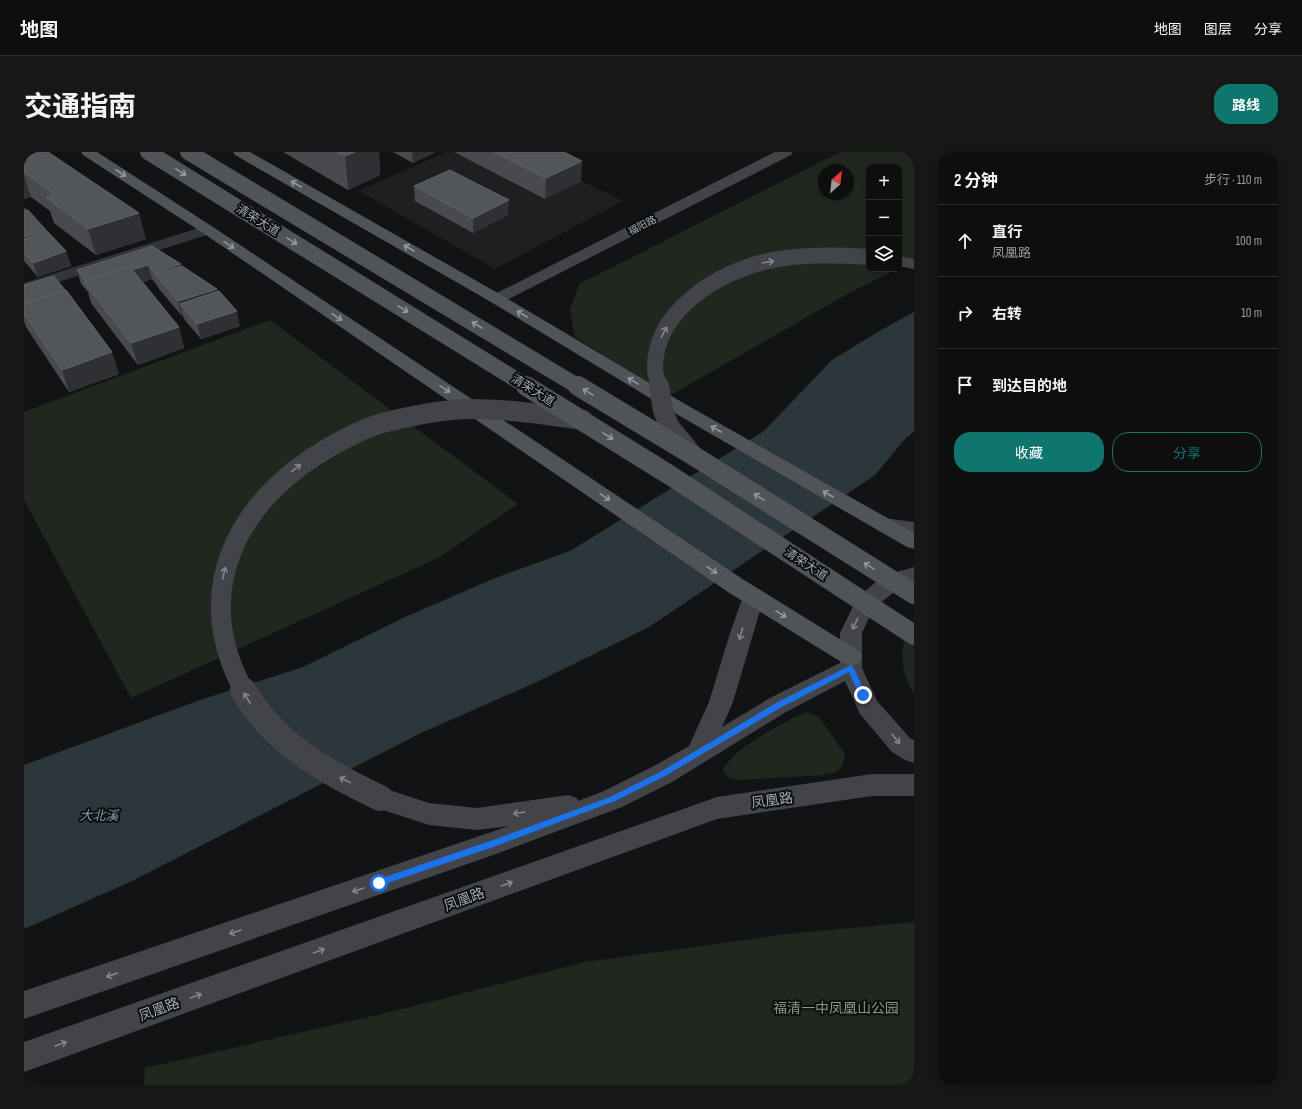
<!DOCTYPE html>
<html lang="zh">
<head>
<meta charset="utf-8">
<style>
	:root { --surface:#0e0e0f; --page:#171718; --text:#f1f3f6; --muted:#9b9c9e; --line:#2e2e2f; --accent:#0f766e }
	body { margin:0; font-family:"Sofia Sans Condensed","Noto Sans SC",sans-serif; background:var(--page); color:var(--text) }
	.controls { position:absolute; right:12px; top:12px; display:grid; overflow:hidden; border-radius:8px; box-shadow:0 2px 6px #0003 }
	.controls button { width:36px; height:36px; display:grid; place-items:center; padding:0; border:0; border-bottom:1px solid var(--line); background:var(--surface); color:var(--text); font:20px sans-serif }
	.compass { position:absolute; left:794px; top:12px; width:36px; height:36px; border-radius:50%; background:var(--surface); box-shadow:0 2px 6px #0003; rotate:27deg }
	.stop { position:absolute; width:12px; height:12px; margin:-9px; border:3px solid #1a73e8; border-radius:50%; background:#fff }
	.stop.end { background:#1a73e8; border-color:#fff; box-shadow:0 1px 4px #0008 }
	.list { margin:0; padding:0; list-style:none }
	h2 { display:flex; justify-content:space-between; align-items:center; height:52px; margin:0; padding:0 16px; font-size:17px }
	h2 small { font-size:13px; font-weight:400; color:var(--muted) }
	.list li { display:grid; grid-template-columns:26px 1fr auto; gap:12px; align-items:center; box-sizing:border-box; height:72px; padding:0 16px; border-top:1px solid var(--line) }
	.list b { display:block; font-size:15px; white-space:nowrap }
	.list p { margin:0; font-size:13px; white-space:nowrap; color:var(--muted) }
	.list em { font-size:13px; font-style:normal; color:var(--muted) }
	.actions { display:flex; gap:8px; padding:12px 16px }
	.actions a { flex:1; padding:9px 0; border:1px solid var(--accent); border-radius:16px; text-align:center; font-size:14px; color:var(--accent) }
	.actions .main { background:var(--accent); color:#fff }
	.icon { flex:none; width:22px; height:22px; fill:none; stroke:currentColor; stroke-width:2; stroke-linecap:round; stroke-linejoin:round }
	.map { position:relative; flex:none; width:890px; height:933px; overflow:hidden; border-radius:16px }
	header { display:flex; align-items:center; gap:24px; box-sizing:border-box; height:56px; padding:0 20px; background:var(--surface); border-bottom:1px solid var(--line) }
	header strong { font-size:19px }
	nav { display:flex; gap:22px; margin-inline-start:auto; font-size:14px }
	.intro { display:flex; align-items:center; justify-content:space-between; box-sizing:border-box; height:96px; padding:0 24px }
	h1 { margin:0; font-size:28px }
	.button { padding:10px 18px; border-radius:16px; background:var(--accent); color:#fff; font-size:14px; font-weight:700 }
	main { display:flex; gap:24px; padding:0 24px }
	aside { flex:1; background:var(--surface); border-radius:16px; box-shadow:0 2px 6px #0003 }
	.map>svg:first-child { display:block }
</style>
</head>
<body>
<header>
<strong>地图</strong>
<nav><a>地图</a><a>图层</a><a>分享</a></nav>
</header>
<div class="intro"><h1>交通指南</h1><a class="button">路线</a></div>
<main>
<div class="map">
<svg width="890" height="933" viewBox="0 0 890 933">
	<rect width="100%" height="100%" fill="#121314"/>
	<path fill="#1e1f21" d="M 422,0 L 498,0 L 599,49 L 471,117 L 335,39 Z"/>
	<g fill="#1f271f" fill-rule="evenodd">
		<path d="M 816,0 L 890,0 L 890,109 L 875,116 L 875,15 L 845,15 L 845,117 L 873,117 L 825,141 L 645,244 L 551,185 L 546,158 L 555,132 ZM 800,18 L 824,18 L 824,42 L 800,42 Z"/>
		<path d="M 246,168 L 494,352 L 416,405 L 107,546 L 0,348 L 0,260 Z"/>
		<path d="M 890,476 L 890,542 C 880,527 874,502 882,485 C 884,482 888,479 890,476 Z"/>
		<path d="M 782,560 L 794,564 L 821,602 C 819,618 815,620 800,623 L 715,628 L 705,626 L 699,619 C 706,597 761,570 782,560 Z"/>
		<path d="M 890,770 L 890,933 L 120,933 L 121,916 L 366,860 L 561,810 L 763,782 Z"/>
	</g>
	<path fill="#2c373c" d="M 890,160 L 890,279 L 880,288 L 851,323 L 625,475 L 513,530 L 397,581 L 108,729 L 0,777 L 0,613 L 176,548 L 279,515 L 379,466 L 471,426 L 546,399 L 740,279 L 808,208 L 852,181 Z"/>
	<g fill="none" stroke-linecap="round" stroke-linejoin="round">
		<path fill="#343539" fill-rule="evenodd" d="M 184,73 L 189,75 L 192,78 L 189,81 L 0,141 L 0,131 Z"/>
		<g fill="#424449" fill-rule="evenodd">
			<path d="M 751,0 L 769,0 L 767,3 L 479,150 L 473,152 L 467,150 L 465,147 L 467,144 Z"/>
			<path d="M 875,104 L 890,107 L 890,117 L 875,114 Z"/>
			<path d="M 860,366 L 890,370 L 890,384 L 853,378 L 850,373 L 853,368 Z"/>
			<path d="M 890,415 L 890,431 L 875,436 L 849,457 L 838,481 L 838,516 L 853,549 L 886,586 L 890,588 L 890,611 L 881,608 L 868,600 L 836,562 L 821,529 L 762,560 L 648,630 L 598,655 L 472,702 L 0,867 L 0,839 L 485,674 L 453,678 L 405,673 L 347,654 L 343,646 L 347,638 L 356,635 L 405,651 L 453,656 L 544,643 L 553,646 L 554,649 L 580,639 L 630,614 L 665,594 L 685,550 L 706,481 L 721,439 L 729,437 L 737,439 L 740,445 L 709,550 L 698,575 L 746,546 L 816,511 L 816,481 L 833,446 L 859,424 Z"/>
			<path d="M 848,622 L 890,622 L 890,644 L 848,644 L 693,667 L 0,920 L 0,890 L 693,645 Z"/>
		</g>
		<g fill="#505358" fill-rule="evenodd">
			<path d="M 57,0 L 73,0 L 189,75 L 720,428 L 835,499 L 838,505 L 835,511 L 827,514 L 819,511 L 704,440 L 179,81 L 59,3 Z"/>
			<path d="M 209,0 L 226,0 L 479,144 L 661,252 L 890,381 L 890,397 L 883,395 L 649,260 L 467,150 L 211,3 Z"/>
		</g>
		<path stroke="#424449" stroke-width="16" d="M 635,235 C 634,229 631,223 631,217 C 630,159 694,120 744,109 C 777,102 811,103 845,105"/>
		<g stroke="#424449" stroke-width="20">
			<path d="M 635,234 L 639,258 L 645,274 L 668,302"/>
			<path d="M 220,539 C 166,440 212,349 304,296 C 322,286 342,275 362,270 C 389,264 419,257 448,257 C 485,257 522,263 559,268"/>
		</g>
		<path stroke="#424449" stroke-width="26" d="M 219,538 C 250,592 302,620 356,646"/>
		<g stroke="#505358" stroke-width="16">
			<path d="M 124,0 L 504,235"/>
			<path d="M 164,0 L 555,235"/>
		</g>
		<g stroke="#505358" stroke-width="20">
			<path d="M 502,234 L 644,322 L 890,483"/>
			<path d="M 554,234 L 670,304 L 890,442"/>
		</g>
	</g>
	<g fill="#484a4f">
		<path d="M 0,0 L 122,87 L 72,103 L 30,71 L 26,59 L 7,45 L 0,47 Z"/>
		<path d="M 259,0 L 355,0 L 356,23 L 324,38 Z"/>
		<path d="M 369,0 L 412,0 L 389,11 Z"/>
		<path d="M 430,0 L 540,0 L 557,29 L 521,47 Z"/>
		<path d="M 390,34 L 484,63 L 449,81 L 391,49 Z"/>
		<path d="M 0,55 L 3,58 L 22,79 L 42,99 L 47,114 L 14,125 L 0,109 Z"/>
		<path d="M 128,94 L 157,112 L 157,114 L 193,140 L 216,174 L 177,187 L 160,167 L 159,164 L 158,164 L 135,137 L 134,135 L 128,127 L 119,130 L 155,175 L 160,196 L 114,213 L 67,151 L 64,140 L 57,132 L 53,118 Z"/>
		<path d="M 0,133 L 95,222 L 45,240 L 2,175 L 0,169 Z"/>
	</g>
	<g fill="#2e3033">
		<path d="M 331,0 L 355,0 L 356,23 L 324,38 L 321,4 Z"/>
		<path d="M 388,0 L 412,0 L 389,11 Z"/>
		<path d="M 558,9 L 557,29 L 521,47 L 522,26 Z"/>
		<path d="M 0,23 L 7,45 L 0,47 Z"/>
		<path d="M 485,48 L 484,63 L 449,81 L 449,66 Z"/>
		<path d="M 115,61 L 122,87 L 72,103 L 64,77 Z"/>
		<path d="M 22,78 L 26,92 L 0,101 L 0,85 Z"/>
		<path d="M 42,99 L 47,114 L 14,125 L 9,111 Z"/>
		<path d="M 157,112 L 160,127 L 131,123 L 131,121 Z"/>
		<path d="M 124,113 L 128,127 L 73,146 L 64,132 Z"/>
		<path d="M 193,137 L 196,151 L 156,152 L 159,164 L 158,164 L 154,149 Z"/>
		<path d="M 213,159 L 216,174 L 177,187 L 173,172 Z"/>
		<path d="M 155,175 L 160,196 L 114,213 L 107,191 Z"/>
		<path d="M 88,200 L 95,222 L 45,240 L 38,218 Z"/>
	</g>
	<g fill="#52555a" stroke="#5f6268">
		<path d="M 0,0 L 24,0 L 115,61 L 64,77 L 22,45 L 30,42 L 0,20 Z"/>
		<path d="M 313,0 L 331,0 L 321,4 Z"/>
		<path d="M 470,0 L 540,0 L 558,9 L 522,26 Z"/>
		<path d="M 426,18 L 485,48 L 449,66 L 390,34 Z"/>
		<path d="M 4,58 L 22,78 L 0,85 L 0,59 Z"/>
		<path d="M 23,79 L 42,99 L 9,111 L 0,101 L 0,87 Z"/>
		<path d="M 128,94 L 157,112 L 131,121 L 124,113 L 108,118 L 106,115 L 62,129 L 53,118 Z"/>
		<path d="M 158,114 L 193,137 L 154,149 L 131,122 Z"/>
		<path d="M 106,115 L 155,175 L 107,191 L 60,130 Z"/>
		<path d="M 30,124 L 41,138 L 0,151 L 0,133 Z"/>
		<path d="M 42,138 L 88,200 L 38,218 L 0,162 L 0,151 Z"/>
		<path d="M 195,139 L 213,159 L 173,172 L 156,152 Z"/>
	</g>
	<defs><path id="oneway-shaft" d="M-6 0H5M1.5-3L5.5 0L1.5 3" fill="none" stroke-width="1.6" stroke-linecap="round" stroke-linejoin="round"/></defs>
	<g stroke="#9399a2">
		<use href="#oneway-shaft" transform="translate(157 20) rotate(32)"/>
		<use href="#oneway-shaft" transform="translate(97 21) rotate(33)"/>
		<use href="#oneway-shaft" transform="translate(272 32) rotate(-150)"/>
		<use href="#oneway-shaft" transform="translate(268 89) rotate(32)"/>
		<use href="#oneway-shaft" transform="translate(205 93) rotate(34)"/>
		<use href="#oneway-shaft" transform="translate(385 96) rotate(-150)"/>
		<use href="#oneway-shaft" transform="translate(379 157) rotate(32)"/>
		<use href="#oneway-shaft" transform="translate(498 162) rotate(-149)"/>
		<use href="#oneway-shaft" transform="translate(313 165) rotate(34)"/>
		<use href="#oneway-shaft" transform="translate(453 173) rotate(-149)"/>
		<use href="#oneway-shaft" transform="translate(609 229) rotate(-149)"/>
		<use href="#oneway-shaft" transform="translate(421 237) rotate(34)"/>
		<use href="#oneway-shaft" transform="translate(564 240) rotate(-149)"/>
		<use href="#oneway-shaft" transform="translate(692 277) rotate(-150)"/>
		<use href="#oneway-shaft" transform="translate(584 284) rotate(32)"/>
		<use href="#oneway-shaft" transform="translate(804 342) rotate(-150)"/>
		<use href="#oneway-shaft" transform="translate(581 345) rotate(34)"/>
		<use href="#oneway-shaft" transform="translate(735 345) rotate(-148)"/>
		<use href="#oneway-shaft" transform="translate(845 414) rotate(-148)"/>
		<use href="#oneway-shaft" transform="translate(688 418) rotate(34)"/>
		<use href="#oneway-shaft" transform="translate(757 462) rotate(32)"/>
	</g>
	<g stroke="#82878f">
		<use href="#oneway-shaft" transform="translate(744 110) rotate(-10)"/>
		<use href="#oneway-shaft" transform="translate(640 180) rotate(-63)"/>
		<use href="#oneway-shaft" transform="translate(272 316) rotate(-39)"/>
		<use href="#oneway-shaft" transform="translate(200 421) rotate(-78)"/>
		<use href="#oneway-shaft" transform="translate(831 472) rotate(115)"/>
		<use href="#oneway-shaft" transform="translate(717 482) rotate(106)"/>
		<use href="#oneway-shaft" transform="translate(223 546) rotate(-121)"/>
		<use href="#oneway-shaft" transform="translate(872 587) rotate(49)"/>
		<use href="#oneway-shaft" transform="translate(321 628) rotate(-154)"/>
		<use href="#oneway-shaft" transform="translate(495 661) rotate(171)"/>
		<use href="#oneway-shaft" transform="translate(483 732) rotate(-20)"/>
		<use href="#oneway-shaft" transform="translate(334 738) rotate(161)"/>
		<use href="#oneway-shaft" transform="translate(211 780) rotate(161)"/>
		<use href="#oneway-shaft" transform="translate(295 799) rotate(-20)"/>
		<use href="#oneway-shaft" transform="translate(88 823) rotate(161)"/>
		<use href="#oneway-shaft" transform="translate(172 844) rotate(-20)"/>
		<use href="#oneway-shaft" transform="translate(37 892) rotate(-20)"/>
	</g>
	<path fill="#1a73e8" d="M 827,513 L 830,516 L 842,543 L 841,545 L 836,545 L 825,520 L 756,556 L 641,624 L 591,649 L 472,694 L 355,734 L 353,733 L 351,731 L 355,727 L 472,687 L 586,645 L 636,620 L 752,551 Z"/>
	<g text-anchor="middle" stroke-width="4" stroke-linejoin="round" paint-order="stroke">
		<g font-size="10" fill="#a4abb4" stroke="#0d0e0f">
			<text transform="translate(618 73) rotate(-27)" y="4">福阳路</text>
		</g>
		<g font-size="12" fill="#a4abb4" stroke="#0d0e0f">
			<text transform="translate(234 68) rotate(32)" y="4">清荣大道</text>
			<text transform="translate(509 238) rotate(32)" y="4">清荣大道</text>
			<text transform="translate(782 412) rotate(33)" y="4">清荣大道</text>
		</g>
		<g font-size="13" font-style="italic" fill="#7c9eae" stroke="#0d0e0f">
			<text x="75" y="668">大北溪</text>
		</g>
		<g font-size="14" fill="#a4abb4" stroke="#0d0e0f">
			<text transform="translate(748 648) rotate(-8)" y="5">凤凰路</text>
			<text transform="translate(440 747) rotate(-20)" y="5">凤凰路</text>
			<text transform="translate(135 857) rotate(-20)" y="5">凤凰路</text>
		</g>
		<g font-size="14" fill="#7f9e7c" stroke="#0d0e0f">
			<text x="812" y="861">福清一中凤凰山公园</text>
		</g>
	</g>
</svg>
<div class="controls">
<button>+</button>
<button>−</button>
<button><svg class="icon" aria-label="layers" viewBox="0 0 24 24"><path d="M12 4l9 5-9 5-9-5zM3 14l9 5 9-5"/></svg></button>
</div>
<svg class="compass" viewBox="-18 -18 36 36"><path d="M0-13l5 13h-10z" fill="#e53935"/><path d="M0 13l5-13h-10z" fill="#9b9c9e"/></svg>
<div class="stop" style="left:355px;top:731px"></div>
<div class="stop end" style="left:839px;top:543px"></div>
</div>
<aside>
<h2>2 分钟<small>步行 · 110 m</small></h2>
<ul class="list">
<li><svg class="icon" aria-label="ahead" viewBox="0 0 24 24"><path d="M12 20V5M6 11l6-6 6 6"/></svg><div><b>直行</b><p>凤凰路</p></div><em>100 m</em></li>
<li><svg class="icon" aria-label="right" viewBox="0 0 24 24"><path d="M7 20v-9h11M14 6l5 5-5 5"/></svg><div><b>右转</b></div><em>10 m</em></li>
<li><svg class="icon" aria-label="arrive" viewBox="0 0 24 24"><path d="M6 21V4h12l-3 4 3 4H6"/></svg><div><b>到达目的地</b></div></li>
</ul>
<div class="actions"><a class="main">收藏</a><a>分享</a></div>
</aside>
</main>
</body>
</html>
